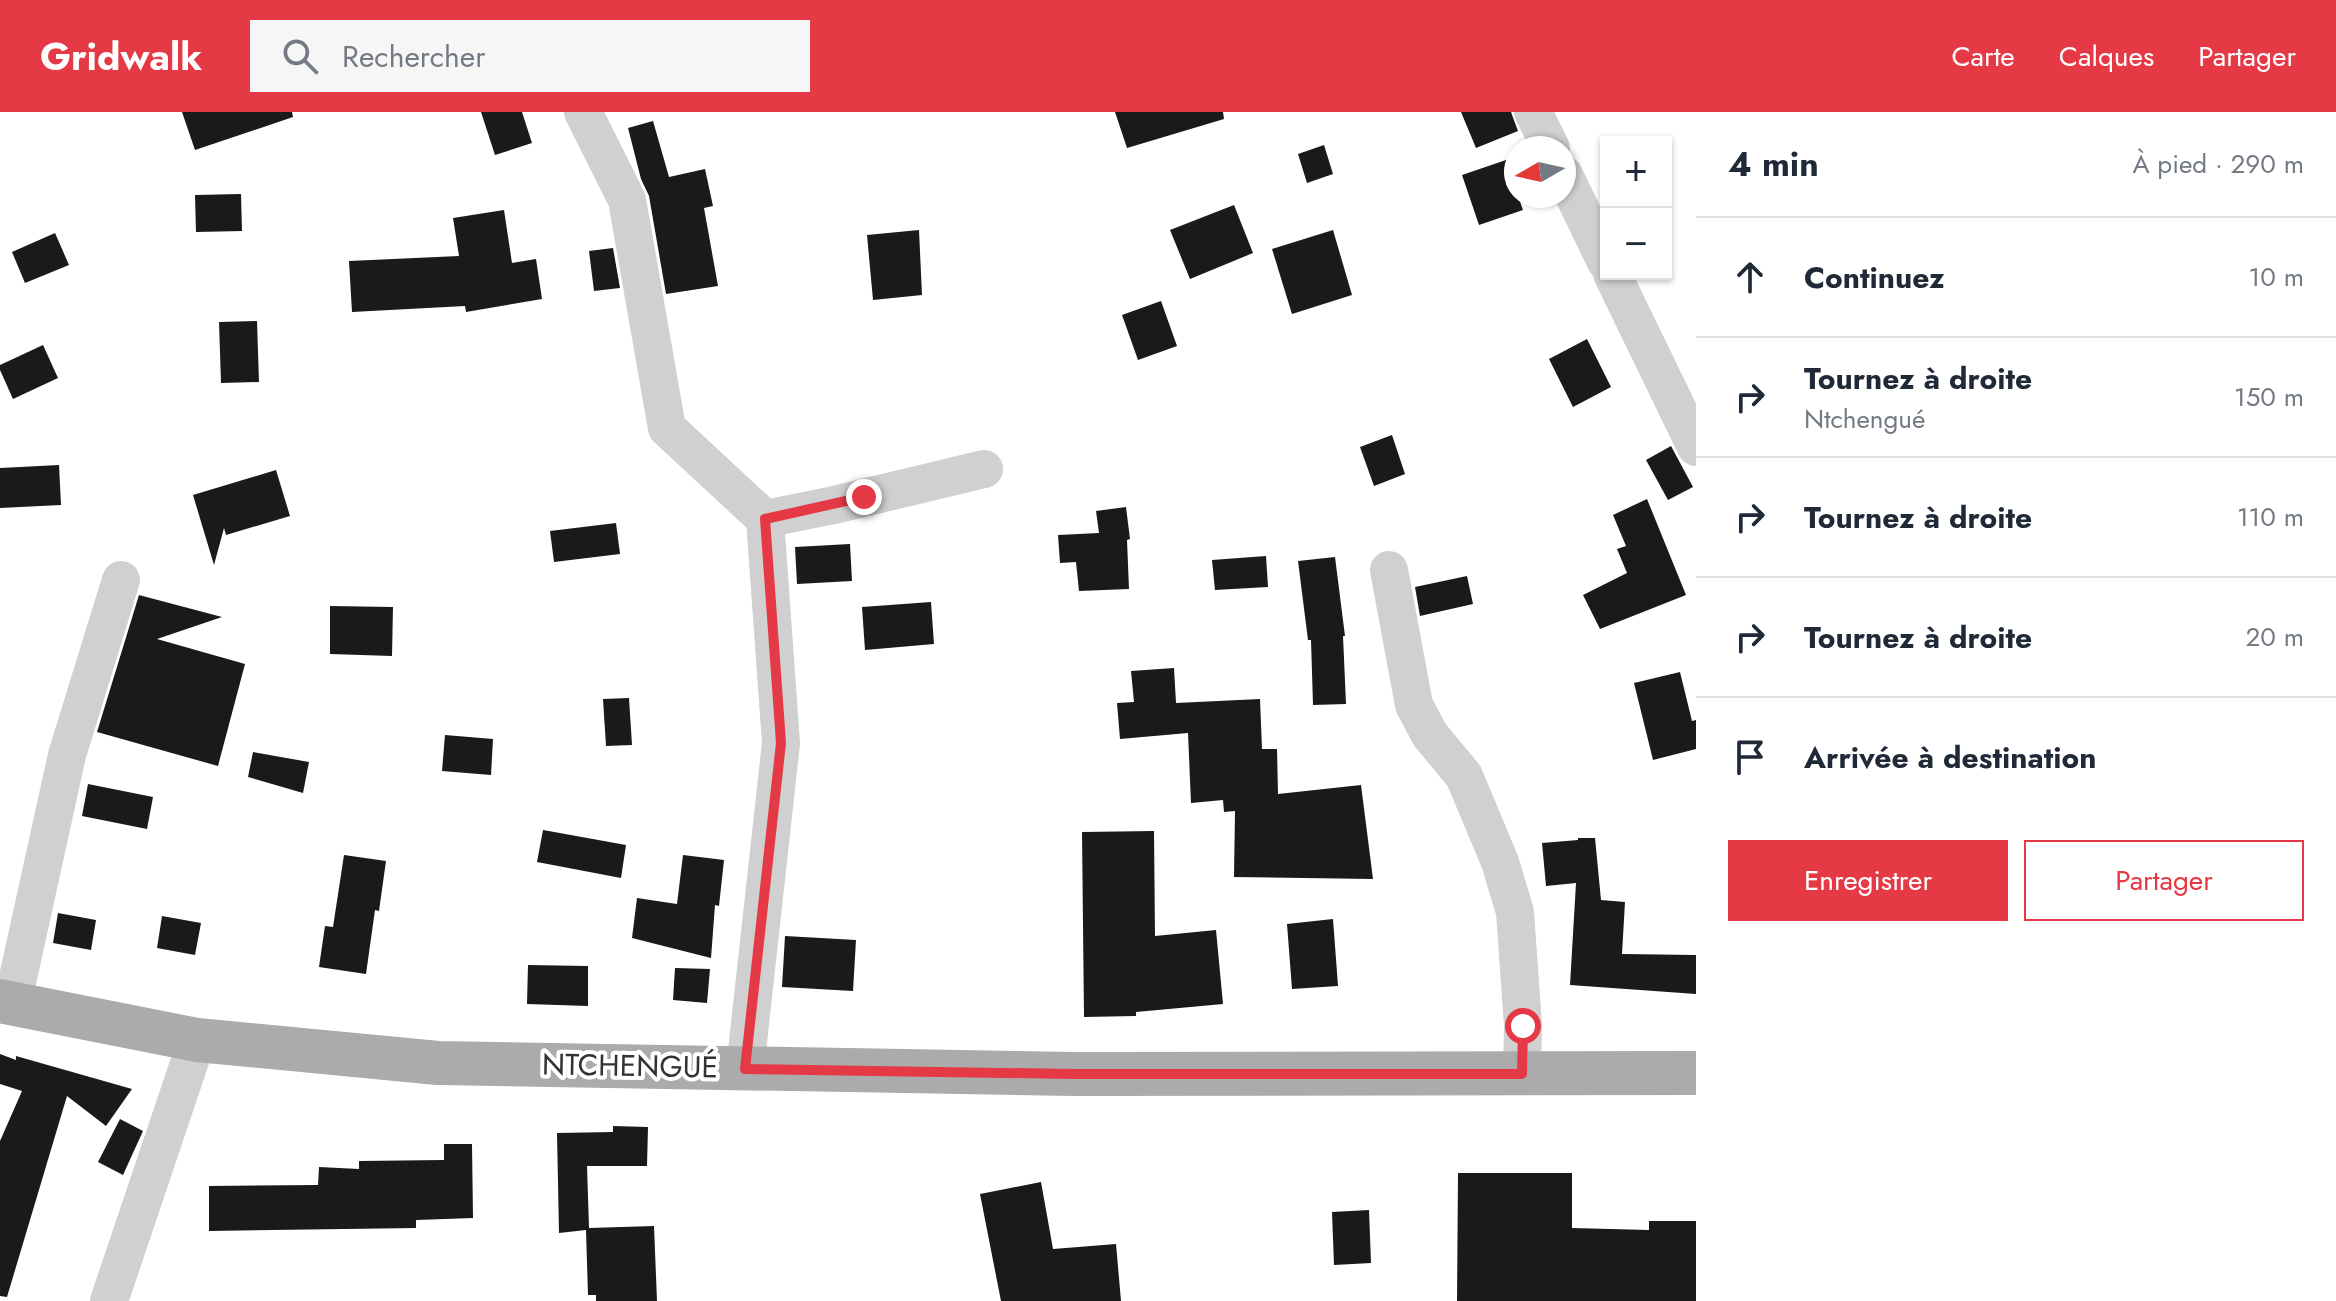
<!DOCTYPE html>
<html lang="fr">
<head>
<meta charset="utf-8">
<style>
	:root { --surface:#fff; --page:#f6f6f7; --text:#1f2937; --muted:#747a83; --line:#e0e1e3; --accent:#e63946 }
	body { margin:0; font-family:Jost,sans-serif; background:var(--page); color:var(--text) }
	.controls { position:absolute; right:24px; top:24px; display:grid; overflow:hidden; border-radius:0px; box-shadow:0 2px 6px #0004 }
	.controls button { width:72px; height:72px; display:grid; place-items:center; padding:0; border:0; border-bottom:2px solid var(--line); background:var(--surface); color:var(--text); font:40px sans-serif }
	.compass { position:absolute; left:1504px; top:24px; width:72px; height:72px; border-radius:50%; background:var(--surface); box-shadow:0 2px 6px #0004; rotate:261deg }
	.stop { position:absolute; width:24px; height:24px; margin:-18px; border:6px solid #e63946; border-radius:50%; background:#fff }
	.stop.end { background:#e63946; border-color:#fff; box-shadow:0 2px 8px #0008 }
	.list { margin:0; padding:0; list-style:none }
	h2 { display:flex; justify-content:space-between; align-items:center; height:104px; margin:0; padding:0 32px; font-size:34px }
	h2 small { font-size:26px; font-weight:400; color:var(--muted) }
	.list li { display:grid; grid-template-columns:52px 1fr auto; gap:24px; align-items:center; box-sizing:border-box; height:120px; padding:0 32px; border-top:2px solid var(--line) }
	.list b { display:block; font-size:30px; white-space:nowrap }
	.list p { margin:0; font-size:26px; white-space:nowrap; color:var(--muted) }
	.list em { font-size:26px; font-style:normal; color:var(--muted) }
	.actions { display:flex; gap:16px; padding:24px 32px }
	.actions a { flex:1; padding:18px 0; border:2px solid var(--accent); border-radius:0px; text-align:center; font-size:28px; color:var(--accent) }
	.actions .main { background:var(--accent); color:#fff }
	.icon { flex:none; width:44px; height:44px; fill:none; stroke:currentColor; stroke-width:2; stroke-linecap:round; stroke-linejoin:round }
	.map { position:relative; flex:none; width:1696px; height:1189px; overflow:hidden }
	header { display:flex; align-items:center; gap:48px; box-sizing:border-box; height:112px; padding:0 40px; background:var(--accent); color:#fff }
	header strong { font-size:38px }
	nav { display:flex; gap:44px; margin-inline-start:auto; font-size:28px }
	.search { width:560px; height:72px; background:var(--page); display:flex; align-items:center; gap:20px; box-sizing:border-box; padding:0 28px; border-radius:0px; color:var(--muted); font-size:30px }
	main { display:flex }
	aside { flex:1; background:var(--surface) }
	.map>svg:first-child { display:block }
</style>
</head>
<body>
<header>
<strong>Gridwalk</strong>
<div class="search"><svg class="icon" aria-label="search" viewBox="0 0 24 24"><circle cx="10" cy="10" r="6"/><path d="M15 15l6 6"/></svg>Rechercher</div>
<nav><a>Carte</a><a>Calques</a><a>Partager</a></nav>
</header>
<main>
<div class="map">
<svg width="1696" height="1189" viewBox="0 0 1696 1189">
	<rect width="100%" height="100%" fill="#fff"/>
	<g fill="#1a1a1a">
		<path d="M 182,0 L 292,0 L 293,5 L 195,38 Z"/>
		<path d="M 481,0 L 522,0 L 532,31 L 495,43 Z"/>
		<path d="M 1115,0 L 1223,0 L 1224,7 L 1127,36 Z"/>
		<path d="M 1461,0 L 1511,0 L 1518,19 L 1476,36 Z"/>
		<path d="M 653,9 L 669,65 L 705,57 L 713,94 L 704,96 L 718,174 L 666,182 L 649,84 L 641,67 L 628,16 Z"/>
		<path d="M 1324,33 L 1333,62 L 1307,71 L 1298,42 Z"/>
		<path d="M 1506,48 L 1516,77 L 1516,84 L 1518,84 L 1523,98 L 1479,113 L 1462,63 Z"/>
		<path d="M 241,82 L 242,119 L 196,120 L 195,83 Z"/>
		<path d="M 1234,93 L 1253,141 L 1190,167 L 1170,118 Z"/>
		<path d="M 504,98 L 512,151 L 536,147 L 542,187 L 466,200 L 465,194 L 352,200 L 349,149 L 459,144 L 453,106 Z"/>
		<path d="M 919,118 L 922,183 L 873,188 L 867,123 Z"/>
		<path d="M 1333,118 L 1352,183 L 1292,202 L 1272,137 Z"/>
		<path d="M 55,121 L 69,153 L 25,171 L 12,140 Z"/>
		<path d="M 613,136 L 620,176 L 594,179 L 589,139 Z"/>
		<path d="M 1161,189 L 1177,234 L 1138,248 L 1122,203 Z"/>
		<path d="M 257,209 L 259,270 L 221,271 L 219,210 Z"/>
		<path d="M 1587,227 L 1611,275 L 1573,295 L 1549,247 Z"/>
		<path d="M 43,233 L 58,266 L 13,287 L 0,258 L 0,253 Z"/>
		<path d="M 1392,323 L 1405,362 L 1374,374 L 1360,335 Z"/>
		<path d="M 1671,334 L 1693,375 L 1668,388 L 1646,348 Z"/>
		<path d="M 59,353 L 61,393 L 0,396 L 0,356 Z"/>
		<path d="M 276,358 L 290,404 L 226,423 L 224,416 L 214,453 L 193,383 Z"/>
		<path d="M 1647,387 L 1686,483 L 1600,517 L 1583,483 L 1627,461 L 1617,437 L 1626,434 L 1613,403 Z"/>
		<path d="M 1126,395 L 1130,427 L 1127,428 L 1129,477 L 1079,479 L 1076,450 L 1060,451 L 1058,423 L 1099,421 L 1096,399 Z"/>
		<path d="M 616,411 L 620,442 L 554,450 L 550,419 Z"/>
		<path d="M 850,432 L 852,469 L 797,472 L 795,435 Z"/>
		<path d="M 1266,444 L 1268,475 L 1215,478 L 1212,448 Z"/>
		<path d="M 1335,445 L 1345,524 L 1343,524 L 1346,592 L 1313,593 L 1311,528 L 1308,528 L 1298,449 Z"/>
		<path d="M 1467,464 L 1473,492 L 1420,504 L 1415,475 Z"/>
		<path d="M 139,483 L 222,505 L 157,527 L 245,552 L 218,654 L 97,620 Z"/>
		<path d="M 931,490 L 934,532 L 865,538 L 862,495 Z"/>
		<path d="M 330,494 L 393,495 L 392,544 L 330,542 Z"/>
		<path d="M 1174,556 L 1176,591 L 1260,587 L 1262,637 L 1277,637 L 1278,682 L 1361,673 L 1373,767 L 1234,765 L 1235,699 L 1224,700 L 1223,688 L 1191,691 L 1188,621 L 1120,627 L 1117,591 L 1134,590 L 1131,559 Z"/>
		<path d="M 1680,560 L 1692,609 L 1696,608 L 1696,637 L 1653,648 L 1634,571 Z"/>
		<path d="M 629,586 L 632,633 L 606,634 L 603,587 Z"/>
		<path d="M 445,623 L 493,627 L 491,663 L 442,659 Z"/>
		<path d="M 253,640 L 309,650 L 303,681 L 248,665 Z"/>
		<path d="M 88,672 L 153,685 L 147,717 L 82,704 Z"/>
		<path d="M 543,718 L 626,733 L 621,766 L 537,750 Z"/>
		<path d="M 1154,719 L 1155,824 L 1216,818 L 1223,892 L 1136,900 L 1136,904 L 1084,905 L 1082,720 Z"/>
		<path d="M 1578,726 L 1595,726 L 1601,788 L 1625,790 L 1622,842 L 1696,843 L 1696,882 L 1570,873 L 1576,771 L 1546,774 L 1542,731 L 1578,728 Z"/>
		<path d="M 344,743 L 386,749 L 379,799 L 375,798 L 366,862 L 319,855 L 325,814 L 333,815 Z"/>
		<path d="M 683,743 L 724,748 L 719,794 L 715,793 L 711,846 L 632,826 L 637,786 L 677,792 Z"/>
		<path d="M 58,801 L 96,808 L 91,838 L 53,831 Z"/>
		<path d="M 162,804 L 201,811 L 195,843 L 157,836 Z"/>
		<path d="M 1333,807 L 1338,874 L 1292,877 L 1287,812 Z"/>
		<path d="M 785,824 L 856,828 L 853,879 L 782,875 Z"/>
		<path d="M 528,853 L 588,854 L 588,894 L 527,892 Z"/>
		<path d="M 675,856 L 710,857 L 707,891 L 673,888 Z"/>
		<path d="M 0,942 L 16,948 L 16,944 L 132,977 L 106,1014 L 67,984 L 7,1185 L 0,1184 L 0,1029 L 22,979 L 0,972 Z"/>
		<path d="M 120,1007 L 143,1019 L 123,1063 L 98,1050 Z"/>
		<path d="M 613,1014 L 648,1015 L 647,1054 L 587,1054 L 589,1116 L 654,1114 L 657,1189 L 596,1189 L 596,1183 L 588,1183 L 586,1118 L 559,1121 L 557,1021 L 613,1020 Z"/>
		<path d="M 444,1032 L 472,1032 L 473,1106 L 416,1108 L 416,1116 L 209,1119 L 209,1074 L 318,1073 L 319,1055 L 359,1057 L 359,1049 L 444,1048 Z"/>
		<path d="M 1458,1061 L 1572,1061 L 1572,1116 L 1649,1118 L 1649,1109 L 1696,1109 L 1696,1189 L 1457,1189 Z"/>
		<path d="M 1041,1070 L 1053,1137 L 1116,1132 L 1121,1189 L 1001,1189 L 980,1082 Z"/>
		<path d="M 1369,1098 L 1371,1151 L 1334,1153 L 1332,1100 Z"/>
	</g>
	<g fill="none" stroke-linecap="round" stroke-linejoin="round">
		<g stroke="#d0d0d0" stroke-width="38">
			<path d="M 583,0 L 627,88 L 667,316 L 765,407 L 781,631 L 745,957"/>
			<path d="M 1533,0 L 1551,36"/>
			<path d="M 1564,63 L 1606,150"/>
			<path d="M 1612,162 L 1696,335"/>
			<path d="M 765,407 L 834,393 L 984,357"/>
			<path d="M 1389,458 L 1414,593 L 1430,623 L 1464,664 L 1500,750 L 1515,800 L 1523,914 L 1522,962"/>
			<path d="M 12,893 L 67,643 L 121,468"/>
			<path d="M 109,1189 L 197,928"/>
		</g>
		<path stroke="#ababab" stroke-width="44" d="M 0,889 L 197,928 L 438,951 L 1074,962 L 1696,961"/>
	</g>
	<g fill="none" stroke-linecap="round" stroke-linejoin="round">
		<path stroke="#e63946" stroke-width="10" d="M 864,385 L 765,407 L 781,631 L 745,957 L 1074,962 L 1522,962 L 1523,914"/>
	</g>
	<g text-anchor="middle" stroke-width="8" stroke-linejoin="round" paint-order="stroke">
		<g font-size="30" fill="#333" stroke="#fff">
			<text transform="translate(630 954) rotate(1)" y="10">NTCHENGUÉ</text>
		</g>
	</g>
</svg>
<div class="controls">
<button>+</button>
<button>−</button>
</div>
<svg class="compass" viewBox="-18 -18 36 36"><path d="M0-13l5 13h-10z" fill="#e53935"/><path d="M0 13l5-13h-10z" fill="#747a83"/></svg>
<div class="stop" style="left:1523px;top:914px"></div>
<div class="stop end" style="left:864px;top:385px"></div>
</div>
<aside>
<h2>4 min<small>À pied · 290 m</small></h2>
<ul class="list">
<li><svg class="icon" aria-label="ahead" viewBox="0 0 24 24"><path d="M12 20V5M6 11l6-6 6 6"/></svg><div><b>Continuez</b></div><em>10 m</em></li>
<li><svg class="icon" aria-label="right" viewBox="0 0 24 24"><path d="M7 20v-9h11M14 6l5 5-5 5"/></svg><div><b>Tournez à droite</b><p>Ntchengué</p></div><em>150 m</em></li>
<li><svg class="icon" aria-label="right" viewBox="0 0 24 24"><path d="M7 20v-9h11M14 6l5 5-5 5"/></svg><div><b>Tournez à droite</b></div><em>110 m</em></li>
<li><svg class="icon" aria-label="right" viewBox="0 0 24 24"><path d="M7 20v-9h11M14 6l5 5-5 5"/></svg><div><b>Tournez à droite</b></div><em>20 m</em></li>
<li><svg class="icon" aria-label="arrive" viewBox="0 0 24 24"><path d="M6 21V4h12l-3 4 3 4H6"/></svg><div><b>Arrivée à destination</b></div></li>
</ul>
<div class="actions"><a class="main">Enregistrer</a><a>Partager</a></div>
</aside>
</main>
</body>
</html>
